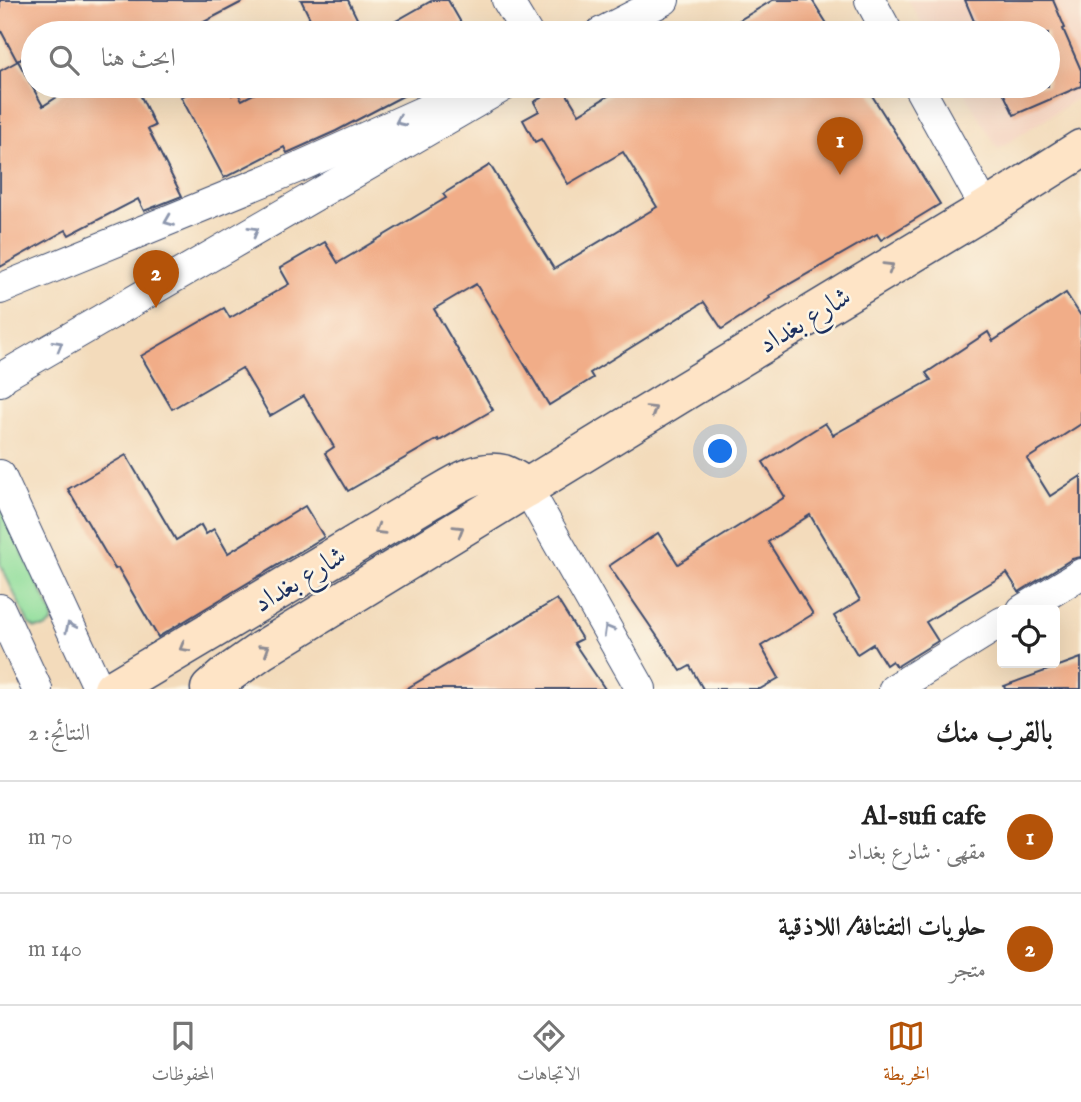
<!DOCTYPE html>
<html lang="ar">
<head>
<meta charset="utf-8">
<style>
	:root { --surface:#fff; --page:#f2f2f2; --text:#222; --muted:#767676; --line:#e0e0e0; --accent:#b45309 }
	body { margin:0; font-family:"IM FELL English",Amiri,serif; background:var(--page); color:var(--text); direction:rtl }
	.controls { position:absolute; right:21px; bottom:21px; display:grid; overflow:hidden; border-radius:7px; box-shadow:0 7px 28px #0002 }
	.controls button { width:63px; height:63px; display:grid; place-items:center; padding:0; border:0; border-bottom:2px solid var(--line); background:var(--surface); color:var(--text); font:35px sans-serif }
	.you { position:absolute; left:721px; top:452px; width:24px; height:24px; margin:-18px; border:5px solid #fff; border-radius:50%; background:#1a73e8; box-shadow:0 0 0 10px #1a73e833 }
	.badge { display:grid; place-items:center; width:46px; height:46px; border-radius:50%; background:var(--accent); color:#fff; font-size:23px; font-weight:700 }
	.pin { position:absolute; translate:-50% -58px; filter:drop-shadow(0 2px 4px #0008) }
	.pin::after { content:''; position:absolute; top:37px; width:24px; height:21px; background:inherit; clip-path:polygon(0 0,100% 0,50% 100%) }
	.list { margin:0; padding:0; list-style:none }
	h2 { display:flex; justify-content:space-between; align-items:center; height:91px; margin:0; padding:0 28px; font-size:30px }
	h2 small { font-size:23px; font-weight:400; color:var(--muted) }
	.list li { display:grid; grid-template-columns:46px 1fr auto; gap:21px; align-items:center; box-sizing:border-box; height:112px; padding:0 28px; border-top:2px solid var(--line) }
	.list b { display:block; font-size:26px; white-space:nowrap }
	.list p { margin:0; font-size:23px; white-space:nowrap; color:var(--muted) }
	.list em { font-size:23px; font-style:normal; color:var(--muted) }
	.icon { flex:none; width:38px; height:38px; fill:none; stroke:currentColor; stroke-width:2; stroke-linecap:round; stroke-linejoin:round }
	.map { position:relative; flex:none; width:1081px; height:689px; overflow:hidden; direction:ltr }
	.search { position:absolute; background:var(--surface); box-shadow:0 7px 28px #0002; left:21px; right:21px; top:21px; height:77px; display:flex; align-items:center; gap:18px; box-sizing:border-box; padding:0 24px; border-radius:38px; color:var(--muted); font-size:26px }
	.sheet { height:315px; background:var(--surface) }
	nav { display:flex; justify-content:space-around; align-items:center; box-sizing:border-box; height:98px; border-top:2px solid var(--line); background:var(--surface); font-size:19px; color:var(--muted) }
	nav a { display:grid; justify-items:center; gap:4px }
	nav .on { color:var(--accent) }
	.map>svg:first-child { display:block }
</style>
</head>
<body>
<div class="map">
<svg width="1081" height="689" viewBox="0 0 1081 689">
	<rect width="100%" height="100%" fill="#fcf5e5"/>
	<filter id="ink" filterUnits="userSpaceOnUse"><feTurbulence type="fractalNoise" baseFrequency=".0143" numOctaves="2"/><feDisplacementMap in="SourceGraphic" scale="14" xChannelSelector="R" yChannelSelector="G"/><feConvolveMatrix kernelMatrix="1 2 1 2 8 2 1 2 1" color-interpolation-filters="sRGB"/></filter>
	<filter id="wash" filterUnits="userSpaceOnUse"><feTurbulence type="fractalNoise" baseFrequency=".00686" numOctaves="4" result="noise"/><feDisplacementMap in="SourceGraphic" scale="28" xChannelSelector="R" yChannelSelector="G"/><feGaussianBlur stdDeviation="1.57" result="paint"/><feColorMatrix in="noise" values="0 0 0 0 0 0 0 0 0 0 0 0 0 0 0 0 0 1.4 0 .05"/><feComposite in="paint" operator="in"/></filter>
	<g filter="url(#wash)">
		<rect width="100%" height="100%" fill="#f3dbbb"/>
		<path fill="#f4d3c0" d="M 908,0 L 1081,0 L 1081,96 L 998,149 L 960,86 L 1048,86 L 1048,33 L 928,33 Z"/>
		<path fill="#90de9b" stroke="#56867c" stroke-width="2" d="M 0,506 L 53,615 L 52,623 L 45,628 L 35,628 L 29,624 L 0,564 Z"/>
		<g id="blocks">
			<g fill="#f1ad88">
				<path d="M 0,0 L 246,0 L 183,33 L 33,33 L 33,53 L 17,61 L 0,29 Z"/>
				<path d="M 301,0 L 348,0 L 364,33 L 317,33 Z"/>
				<path d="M 433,0 L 448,0 L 467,33 L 375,33 Z"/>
				<path d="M 773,0 L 812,0 L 833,33 L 718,33 Z"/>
				<path d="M 965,0 L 1053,0 L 1065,28 L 1063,29 L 1081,70 L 1081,86 L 1014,115 L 1000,86 L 1048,86 L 1048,33 L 979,33 Z"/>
				<path d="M 18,61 L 43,106 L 74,86 L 136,86 L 155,126 L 148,129 L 182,196 L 144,211 L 138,199 L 69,235 L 66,230 L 0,267 L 0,71 Z"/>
				<path d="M 202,86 L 227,86 L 232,95 L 237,92 L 242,100 L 269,86 L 422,86 L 336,131 L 287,153 L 284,147 L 224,178 L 181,97 Z"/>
				<path d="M 562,86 L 579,114 L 624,86 L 866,86 L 940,204 L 881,240 L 877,234 L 769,296 L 770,298 L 722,329 L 704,302 L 590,373 L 593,378 L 549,405 L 476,284 L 434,309 L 493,410 L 439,441 L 438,439 L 348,491 L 325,453 L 334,447 L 304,396 L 270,416 L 242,368 L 172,409 L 141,356 L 224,308 L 230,318 L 289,284 L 280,268 L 325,242 L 338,263 L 446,198 L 443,194 L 490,165 L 554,269 L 657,207 L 623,152 L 568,184 L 541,139 L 535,142 L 523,120 L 539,111 L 534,102 Z"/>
				<path d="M 1066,293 L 1081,316 L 1081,424 L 1027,459 L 1050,496 L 1081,476 L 1081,557 L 1072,559 L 1019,592 L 1007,573 L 926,622 L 938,641 L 896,667 L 892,661 L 886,665 L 873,644 L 857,654 L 834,616 L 860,600 L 810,515 L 768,542 L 813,614 L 761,646 L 779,678 L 760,689 L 703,689 L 690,666 L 681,671 L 609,566 L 658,533 L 678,564 L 785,497 L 763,462 L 825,423 L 833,435 L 931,380 L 926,373 L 988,332 L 993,341 Z"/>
				<path d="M 126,455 L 176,540 L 201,525 L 206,534 L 214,529 L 228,553 L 305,506 L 324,537 L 158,637 L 118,568 L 115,569 L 68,489 Z"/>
				<path d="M 557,599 L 582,639 L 574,643 L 605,689 L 406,689 Z"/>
				<path d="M 1081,658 L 1081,689 L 1005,689 L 1004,686 Z"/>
			</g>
		</g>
	</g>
	<g filter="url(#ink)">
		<use href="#blocks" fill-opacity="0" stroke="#3b496c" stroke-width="2"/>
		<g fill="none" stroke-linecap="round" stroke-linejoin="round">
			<g stroke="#3b496c" stroke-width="32">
				<g id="street">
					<path d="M 507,0 L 527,33"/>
					<path d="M 870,0 L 888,33"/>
					<path d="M 600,33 L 664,0"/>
					<path d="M 918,86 L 986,209"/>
					<path d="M 0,289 L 301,166 L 446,101"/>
					<path d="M 0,381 L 4,376 L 504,86"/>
					<path d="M 0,475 L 99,689"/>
					<path d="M 527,488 L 641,689"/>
					<path d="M 0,609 L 37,689"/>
					<path d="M 1022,610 L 1081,574"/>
					<path d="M 894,689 L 1002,622"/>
				</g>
			</g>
			<g stroke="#3b496c" stroke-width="41">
				<g id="secondary">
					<path d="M 113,689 L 426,502 C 448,490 476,467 503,474 C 512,477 519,483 527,488"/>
					<path d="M 210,689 L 225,676 L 262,650 L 683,392 L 986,209 L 1081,149"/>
				</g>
			</g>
			<use href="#street" stroke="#fff" stroke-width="30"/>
			<use href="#secondary" stroke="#fee4c6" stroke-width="38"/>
		</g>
		<defs><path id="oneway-chevron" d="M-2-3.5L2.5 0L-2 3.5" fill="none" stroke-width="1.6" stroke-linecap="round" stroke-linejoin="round" transform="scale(1.75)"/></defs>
		<g stroke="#8d97ae">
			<use href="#oneway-chevron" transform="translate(400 121) rotate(155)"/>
			<use href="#oneway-chevron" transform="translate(169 221) rotate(158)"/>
			<use href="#oneway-chevron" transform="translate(254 231) rotate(-30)"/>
			<use href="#oneway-chevron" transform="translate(58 345) rotate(-30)"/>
			<use href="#oneway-chevron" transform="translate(70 627) rotate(-115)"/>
			<use href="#oneway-chevron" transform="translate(608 630) rotate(-120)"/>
		</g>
		<g stroke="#8c8a92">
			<use href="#oneway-chevron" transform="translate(889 267) rotate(-31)"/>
			<use href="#oneway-chevron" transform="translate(652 410) rotate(-32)"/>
			<use href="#oneway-chevron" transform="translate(379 530) rotate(149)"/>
			<use href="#oneway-chevron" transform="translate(459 530) rotate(-31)"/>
			<use href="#oneway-chevron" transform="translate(184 647) rotate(150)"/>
			<use href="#oneway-chevron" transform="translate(265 649) rotate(-33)"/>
		</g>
	</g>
	<g text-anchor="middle" stroke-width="5" stroke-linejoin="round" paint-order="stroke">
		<g font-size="28" fill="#1b2f5e" stroke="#fcf5e5">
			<text transform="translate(804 319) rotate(-31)" y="10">شارع بغداد</text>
			<text transform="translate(299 578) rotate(-31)" y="10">شارع بغداد</text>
		</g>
	</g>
</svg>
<div class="controls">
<button><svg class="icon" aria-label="locate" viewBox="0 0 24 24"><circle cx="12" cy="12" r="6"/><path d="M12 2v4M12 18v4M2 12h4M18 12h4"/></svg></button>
</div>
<div class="you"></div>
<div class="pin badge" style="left:840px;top:175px">1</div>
<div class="pin badge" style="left:156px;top:308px">2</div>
<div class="search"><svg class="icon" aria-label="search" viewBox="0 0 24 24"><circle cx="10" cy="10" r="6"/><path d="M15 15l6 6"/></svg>ابحث هنا</div>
</div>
<section class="sheet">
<h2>بالقرب منك<small>النتائج: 2</small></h2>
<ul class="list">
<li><span class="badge">1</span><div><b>Al-sufi cafe</b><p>مقهى · شارع بغداد</p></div><em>70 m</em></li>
<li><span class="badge">2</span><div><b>حلويات التفتافة/ اللاذقية</b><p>متجر</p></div><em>140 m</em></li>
</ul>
</section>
<nav>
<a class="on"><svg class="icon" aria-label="map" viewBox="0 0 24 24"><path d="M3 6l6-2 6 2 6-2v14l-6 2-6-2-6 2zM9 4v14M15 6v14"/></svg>الخريطة</a>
<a><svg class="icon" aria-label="directions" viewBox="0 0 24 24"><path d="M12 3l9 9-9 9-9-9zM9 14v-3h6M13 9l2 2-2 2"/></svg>الاتجاهات</a>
<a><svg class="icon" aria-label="saved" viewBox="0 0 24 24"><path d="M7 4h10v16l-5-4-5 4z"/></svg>المحفوظات</a>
</nav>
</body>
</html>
